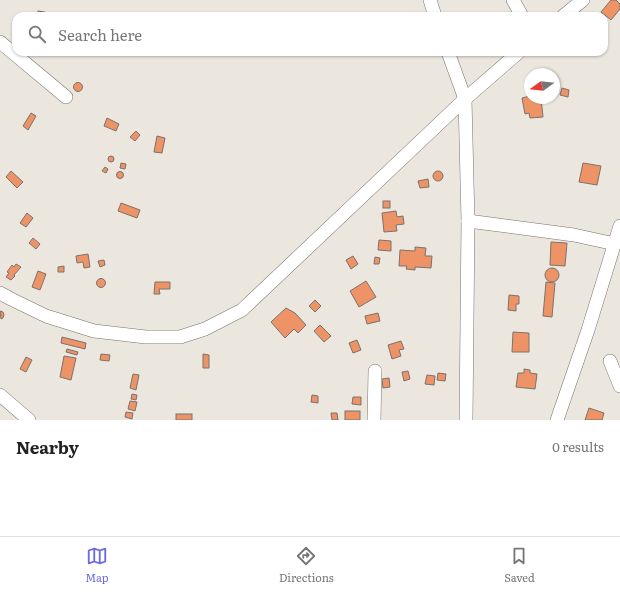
<!DOCTYPE html>
<html lang="en">
<head>
<meta charset="utf-8">
<style>
	:root { --surface:#fff; --page:#f2f2f2; --text:#222; --muted:#767676; --line:#e0e0e0; --accent:#6c69e3 }
	body { margin:0; font-family:Literata,serif; background:var(--page); color:var(--text) }
	.compass { position:absolute; left:524px; top:68px; width:36px; height:36px; border-radius:50%; background:var(--surface); box-shadow:0 1px 3px #0004; rotate:255deg }
	.list { margin:0; padding:0; list-style:none }
	h2 { display:flex; justify-content:space-between; align-items:center; height:52px; margin:0; padding:0 16px; font-size:17px }
	h2 small { font-size:13px; font-weight:400; color:var(--muted) }
	.icon { flex:none; width:22px; height:22px; fill:none; stroke:currentColor; stroke-width:2; stroke-linecap:round; stroke-linejoin:round }
	.map { position:relative; flex:none; width:620px; height:420px; overflow:hidden }
	.search { position:absolute; background:var(--surface); box-shadow:0 1px 3px #0004; left:12px; right:12px; top:12px; height:44px; display:flex; align-items:center; gap:10px; box-sizing:border-box; padding:0 14px; border-radius:12px; color:var(--muted); font-size:15px }
	.sheet { height:116px; background:var(--surface) }
	nav { display:flex; justify-content:space-around; align-items:center; box-sizing:border-box; height:56px; border-top:1px solid var(--line); background:var(--surface); font-size:11px; color:var(--muted) }
	nav a { display:grid; justify-items:center; gap:2px }
	nav .on { color:var(--accent) }
	.map>svg:first-child { display:block }
</style>
</head>
<body>
<div class="map">
<svg width="620" height="420" viewBox="0 0 620 420">
	<rect width="100%" height="100%" fill="#ebe6de"/>
	<g fill="#ed9366" stroke="#7b726f">
		<path d="M 611,0 L 616,0 L 620,4 L 620,9 L 611,20 L 601,12 Z"/>
		<path d="M 38,11 L 45,12 L 44,16 L 37,16 Z"/>
		<circle cx="78" cy="87" r="4.5"/>
		<path d="M 562,88 L 569,90 L 568,97 L 560,95 Z"/>
		<path d="M 530,96 L 530,98 L 541,98 L 543,117 L 530,118 L 529,113 L 525,114 L 522,98 Z"/>
		<path d="M 31,113 L 36,116 L 28,130 L 23,126 Z"/>
		<path d="M 107,118 L 119,124 L 116,131 L 104,126 Z"/>
		<path d="M 136,131 L 140,135 L 135,141 L 130,137 Z"/>
		<path d="M 157,136 L 165,138 L 162,153 L 154,152 Z"/>
		<circle cx="111" cy="159" r="3"/>
		<path d="M 121,163 L 126,164 L 125,169 L 120,168 Z"/>
		<path d="M 583,163 L 601,166 L 597,185 L 579,182 Z"/>
		<path d="M 105,167 L 108,169 L 106,173 L 102,171 Z"/>
		<circle cx="438" cy="176" r="5"/>
		<path d="M 11,171 L 23,182 L 17,188 L 6,177 Z"/>
		<circle cx="120" cy="175" r="3.5"/>
		<path d="M 428,179 L 429,187 L 420,188 L 418,181 Z"/>
		<rect x="383" y="201" width="7" height="7"/>
		<path d="M 121,203 L 140,210 L 137,218 L 118,211 Z"/>
		<path d="M 396,211 L 397,217 L 403,216 L 404,224 L 396,225 L 397,231 L 384,232 L 382,213 Z"/>
		<path d="M 27,213 L 33,218 L 26,227 L 20,223 Z"/>
		<path d="M 33,238 L 40,244 L 36,249 L 29,243 Z"/>
		<path d="M 379,240 L 391,241 L 391,251 L 378,250 Z"/>
		<path d="M 551,242 L 567,243 L 565,266 L 550,265 Z"/>
		<path d="M 415,247 L 426,248 L 425,256 L 432,256 L 431,268 L 415,267 L 415,270 L 406,269 L 407,266 L 399,266 L 400,250 L 415,251 Z"/>
		<path d="M 88,254 L 90,267 L 84,268 L 83,262 L 77,263 L 76,256 Z"/>
		<path d="M 353,256 L 358,264 L 351,269 L 346,260 Z"/>
		<path d="M 375,257 L 380,258 L 379,264 L 374,264 Z"/>
		<path d="M 104,260 L 105,265 L 100,267 L 98,261 Z"/>
		<path d="M 16,264 L 21,267 L 14,275 L 15,276 L 11,280 L 6,277 L 9,273 L 7,272 L 12,265 L 14,267 Z"/>
		<path d="M 64,266 L 64,272 L 58,272 L 58,267 Z"/>
		<circle cx="552" cy="275" r="7"/>
		<path d="M 38,271 L 46,274 L 40,290 L 32,287 Z"/>
		<circle cx="101" cy="283" r="4.5"/>
		<path d="M 366,281 L 376,297 L 359,307 L 350,291 Z"/>
		<path d="M 155,282 L 170,282 L 170,289 L 159,289 L 160,294 L 154,294 Z"/>
		<path d="M 546,282 L 555,283 L 552,317 L 543,316 Z"/>
		<path d="M 509,295 L 519,296 L 519,304 L 516,304 L 516,311 L 508,310 Z"/>
		<path d="M 315,300 L 321,306 L 315,312 L 309,306 Z"/>
		<path d="M 286,308 L 295,313 L 306,325 L 298,333 L 294,329 L 285,338 L 271,322 Z"/>
		<path d="M 0,311 L 3,312 L 4,315 L 3,318 L 1,319 Z"/>
		<path d="M 378,313 L 380,321 L 367,324 L 365,316 Z"/>
		<path d="M 320,325 L 331,336 L 324,342 L 314,331 Z"/>
		<path d="M 513,332 L 529,333 L 529,352 L 512,352 Z"/>
		<path d="M 62,337 L 86,343 L 85,349 L 61,343 Z"/>
		<path d="M 357,340 L 361,350 L 353,353 L 349,343 Z"/>
		<path d="M 401,341 L 404,349 L 399,350 L 401,356 L 392,359 L 388,345 Z"/>
		<path d="M 67,349 L 78,352 L 77,355 L 66,352 Z"/>
		<path d="M 101,354 L 110,355 L 109,361 L 100,360 Z"/>
		<path d="M 203,354 L 209,355 L 209,368 L 203,368 Z"/>
		<path d="M 64,356 L 76,358 L 71,380 L 60,377 Z"/>
		<path d="M 26,357 L 32,360 L 26,372 L 20,369 Z"/>
		<path d="M 524,369 L 530,370 L 530,373 L 537,374 L 535,389 L 516,387 L 518,373 L 524,373 Z"/>
		<path d="M 408,371 L 410,379 L 404,381 L 402,372 Z"/>
		<path d="M 438,373 L 446,374 L 445,381 L 437,380 Z"/>
		<path d="M 133,374 L 139,375 L 136,390 L 130,388 Z"/>
		<path d="M 427,375 L 435,376 L 434,385 L 425,384 Z"/>
		<path d="M 389,378 L 390,387 L 383,388 L 382,379 Z"/>
		<path d="M 132,394 L 137,395 L 136,400 L 131,399 Z"/>
		<path d="M 312,395 L 318,396 L 318,403 L 311,402 Z"/>
		<path d="M 353,397 L 361,397 L 361,405 L 352,404 Z"/>
		<path d="M 130,401 L 137,402 L 135,411 L 128,409 Z"/>
		<path d="M 589,408 L 604,413 L 602,420 L 585,420 Z"/>
		<rect x="345" y="411" width="15" height="9"/>
		<path d="M 126,412 L 133,413 L 132,419 L 125,417 Z"/>
		<path d="M 331,413 L 337,413 L 338,420 L 332,420 Z"/>
		<rect x="176" y="414" width="16" height="6"/>
	</g>
	<g fill="none" stroke-linecap="round" stroke-linejoin="round">
		<g stroke="#78746d" stroke-width="14">
			<g id="minor">
				<path d="M 430,0 L 435,16"/>
				<path d="M 513,0 L 522,16"/>
				<path d="M 563,16 L 583,0"/>
				<path d="M 0,42 L 66,97"/>
				<path d="M 448,52 L 465,99 L 468,221 L 466,420"/>
				<path d="M 468,221 L 574,235 L 615,244"/>
				<path d="M 0,293 L 11,299 L 46,316 L 94,331 L 146,337 L 180,337 L 205,329 L 242,310 L 465,99 L 519,52"/>
				<path d="M 610,361 L 620,386"/>
				<path d="M 0,395 L 29,420"/>
				<path d="M 374,420 L 375,371"/>
				<path d="M 557,420 L 588,330 L 620,226"/>
			</g>
		</g>
		<use href="#minor" stroke="#fff" stroke-width="13"/>
	</g>
</svg>
<svg class="compass" viewBox="-18 -18 36 36"><path d="M0-13l5 13h-10z" fill="#e53935"/><path d="M0 13l5-13h-10z" fill="#767676"/></svg>
<div class="search"><svg class="icon" aria-label="search" viewBox="0 0 24 24"><circle cx="10" cy="10" r="6"/><path d="M15 15l6 6"/></svg>Search here</div>
</div>
<section class="sheet">
<h2>Nearby<small>0 results</small></h2>
<ul class="list">
</ul>
</section>
<nav>
<a class="on"><svg class="icon" aria-label="map" viewBox="0 0 24 24"><path d="M3 6l6-2 6 2 6-2v14l-6 2-6-2-6 2zM9 4v14M15 6v14"/></svg>Map</a>
<a><svg class="icon" aria-label="directions" viewBox="0 0 24 24"><path d="M12 3l9 9-9 9-9-9zM9 14v-3h6M13 9l2 2-2 2"/></svg>Directions</a>
<a><svg class="icon" aria-label="saved" viewBox="0 0 24 24"><path d="M7 4h10v16l-5-4-5 4z"/></svg>Saved</a>
</nav>
</body>
</html>
